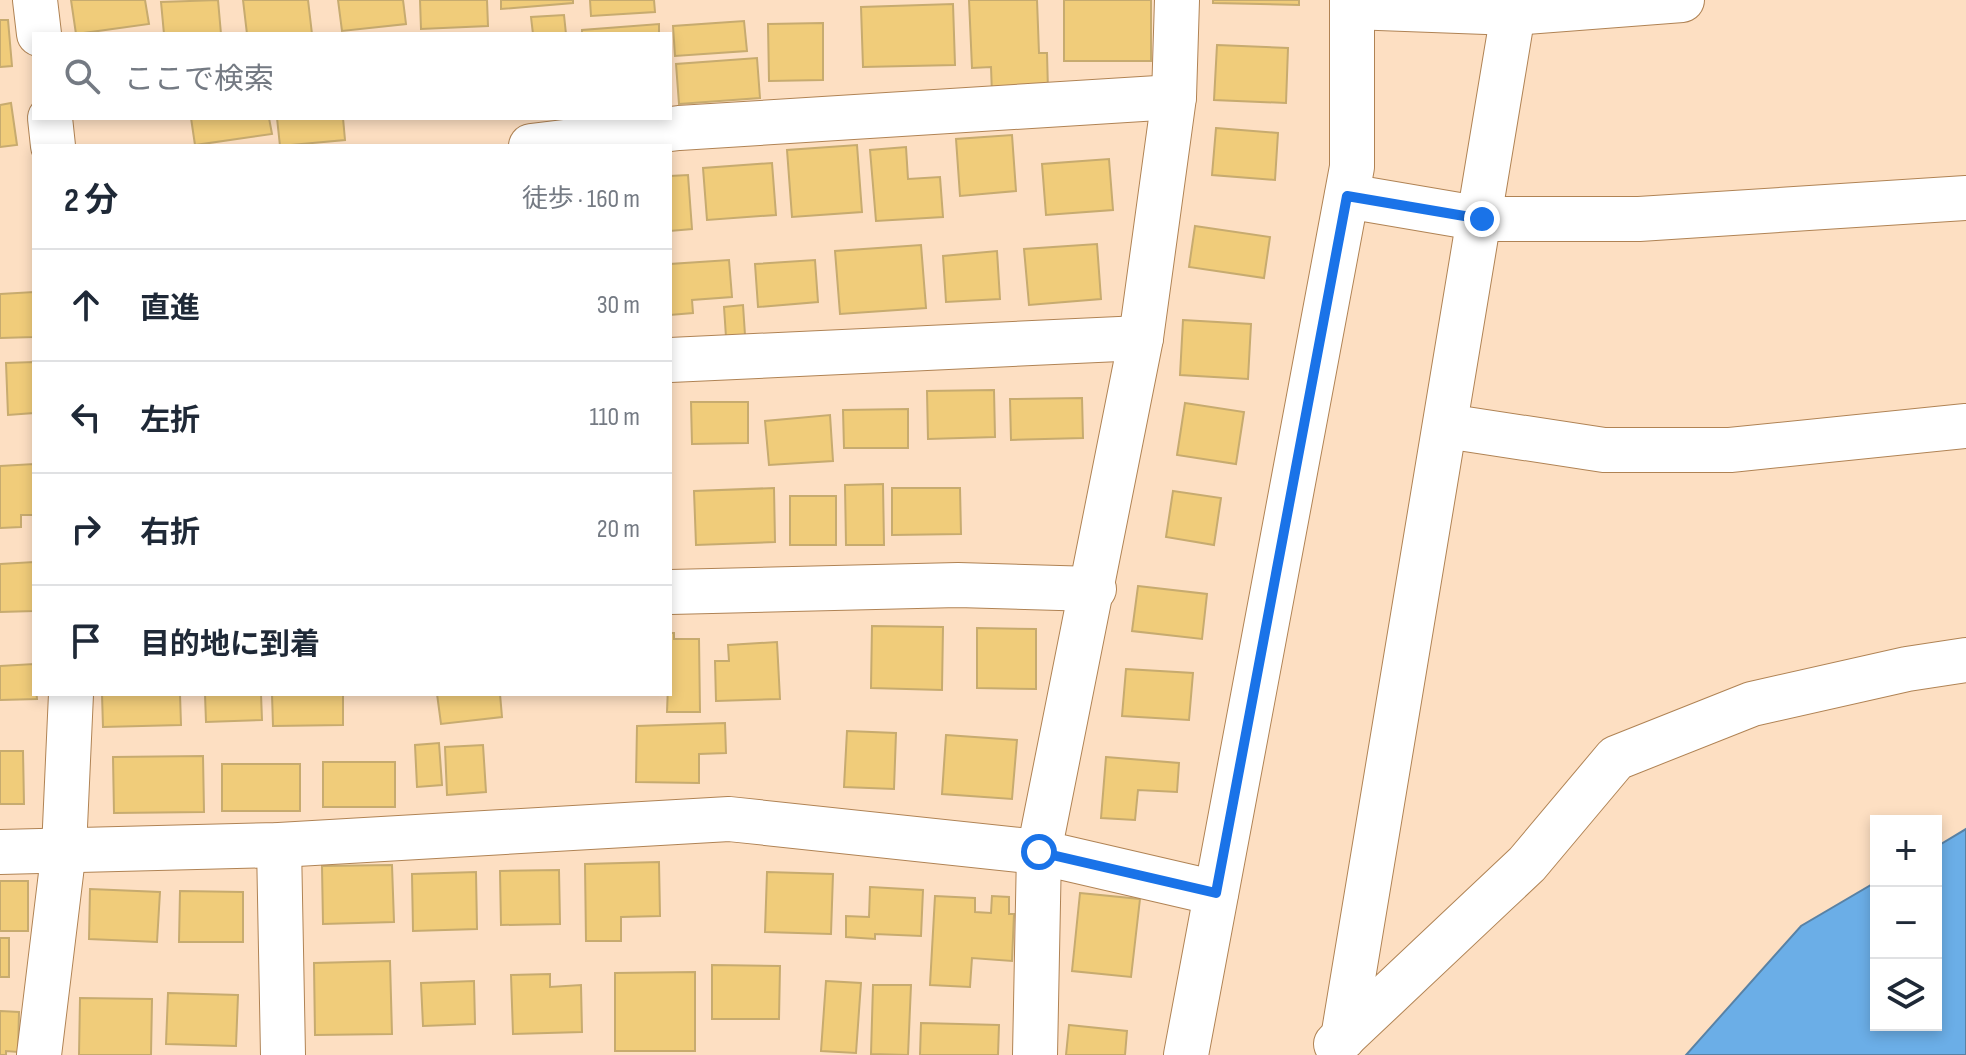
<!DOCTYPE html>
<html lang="ja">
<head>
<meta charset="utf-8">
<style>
	:root { --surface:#fff; --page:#f6f6f7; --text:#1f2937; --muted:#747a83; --line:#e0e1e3 }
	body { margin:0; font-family:"Sofia Sans Condensed","Noto Sans JP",sans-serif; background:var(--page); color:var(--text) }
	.controls { position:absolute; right:24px; bottom:24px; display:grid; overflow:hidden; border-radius:0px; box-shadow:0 4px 12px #0003 }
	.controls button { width:72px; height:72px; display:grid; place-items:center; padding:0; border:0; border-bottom:2px solid var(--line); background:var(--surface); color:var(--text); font:40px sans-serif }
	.stop { position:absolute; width:24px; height:24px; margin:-18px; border:6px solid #1a73e8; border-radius:50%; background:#fff }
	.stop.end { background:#1a73e8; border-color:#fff; box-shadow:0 2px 8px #0008 }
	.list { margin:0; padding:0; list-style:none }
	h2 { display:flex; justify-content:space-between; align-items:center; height:104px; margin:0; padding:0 32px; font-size:34px }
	h2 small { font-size:26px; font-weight:400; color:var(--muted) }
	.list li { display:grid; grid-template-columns:52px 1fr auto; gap:24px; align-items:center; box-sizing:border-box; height:112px; padding:0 32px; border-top:2px solid var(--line) }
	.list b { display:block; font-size:30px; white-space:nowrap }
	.list em { font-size:26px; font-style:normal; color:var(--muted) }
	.icon { flex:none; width:44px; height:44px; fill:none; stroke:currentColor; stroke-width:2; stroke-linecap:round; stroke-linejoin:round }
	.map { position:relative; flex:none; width:1966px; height:1055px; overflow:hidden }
	.search { position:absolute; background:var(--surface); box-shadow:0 4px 12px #0003; left:32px; top:32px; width:640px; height:88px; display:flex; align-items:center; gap:20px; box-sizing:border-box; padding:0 28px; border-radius:0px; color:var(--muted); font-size:30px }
	.panel { position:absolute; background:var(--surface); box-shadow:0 4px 12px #0003; left:32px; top:144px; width:640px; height:552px; border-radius:0px }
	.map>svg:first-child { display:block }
</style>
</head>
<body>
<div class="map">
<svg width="1966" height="1055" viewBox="0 0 1966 1055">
	<rect width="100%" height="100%" fill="#fddfc2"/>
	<path fill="#6baee7" stroke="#5982a5" stroke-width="2" d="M 1966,829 L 1966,1055 L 1686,1055 L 1801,926 L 1876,882 L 1876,1025 L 1936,1025 L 1936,847 Z"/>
	<g fill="#f0cc7a" stroke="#c7ab6f" stroke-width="2">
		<path d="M 71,0 L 145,0 L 149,24 L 76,34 Z"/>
		<path d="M 218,0 L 221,34 L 164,34 L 161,2 Z"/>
		<path d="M 243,0 L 308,0 L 312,34 L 247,34 Z"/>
		<path d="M 338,0 L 403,0 L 406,24 L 342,31 Z"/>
		<path d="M 420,0 L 487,0 L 488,26 L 421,29 Z"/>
		<path d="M 501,0 L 573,0 L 573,3 L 501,9 Z"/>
		<path d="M 590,0 L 654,0 L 655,12 L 591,16 Z"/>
		<path d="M 969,0 L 1037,0 L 1039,53 L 1047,53 L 1048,91 L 992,94 L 991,67 L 972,68 Z"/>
		<rect x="1064" y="0" width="87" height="61"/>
		<path d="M 1213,0 L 1299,0 L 1299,5 L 1213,3 Z"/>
		<path d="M 953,4 L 955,65 L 863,67 L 861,7 Z"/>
		<path d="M 564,15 L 566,34 L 533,34 L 531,17 Z"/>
		<path d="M 0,20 L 8,20 L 12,66 L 0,67 Z"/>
		<path d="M 744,21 L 747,51 L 675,56 L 673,26 Z"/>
		<path d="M 823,23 L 823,80 L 769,81 L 768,24 Z"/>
		<path d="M 659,24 L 659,34 L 582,34 L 582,30 Z"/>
		<path d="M 1217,45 L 1288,48 L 1286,103 L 1214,100 Z"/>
		<path d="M 757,58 L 760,98 L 679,104 L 676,64 Z"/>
		<path d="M 11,103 L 17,145 L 0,147 L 0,105 Z"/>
		<path d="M 191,118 L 269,118 L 272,134 L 195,145 Z"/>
		<path d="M 277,118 L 343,118 L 345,140 L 280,146 Z"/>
		<path d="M 1216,128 L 1278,133 L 1275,180 L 1212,175 Z"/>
		<path d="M 1012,135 L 1016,191 L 960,196 L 956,139 Z"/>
		<path d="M 857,145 L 862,212 L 792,217 L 787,150 Z"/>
		<path d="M 906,147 L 908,179 L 940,177 L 943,217 L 876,221 L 870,150 Z"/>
		<path d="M 1109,159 L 1113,210 L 1046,215 L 1042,164 Z"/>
		<path d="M 772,163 L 776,215 L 707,220 L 703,168 Z"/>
		<path d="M 688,175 L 692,229 L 670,231 L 670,176 Z"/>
		<path d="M 1195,226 L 1270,237 L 1264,278 L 1189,267 Z"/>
		<path d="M 1097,244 L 1101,299 L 1029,305 L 1024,249 Z"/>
		<path d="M 921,245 L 926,308 L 840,314 L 835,251 Z"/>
		<path d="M 997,251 L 1000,299 L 946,302 L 943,256 Z"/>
		<path d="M 729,260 L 732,297 L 692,300 L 693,313 L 670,315 L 670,264 Z"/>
		<path d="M 815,260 L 818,302 L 758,307 L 755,264 Z"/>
		<path d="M 34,292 L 34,337 L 0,338 L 0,294 Z"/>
		<path d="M 743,305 L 745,335 L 726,337 L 724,307 Z"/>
		<path d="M 1183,320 L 1251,324 L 1248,379 L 1180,375 Z"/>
		<path d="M 34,362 L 34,413 L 8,415 L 6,363 Z"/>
		<path d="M 994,390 L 995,437 L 928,439 L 927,391 Z"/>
		<path d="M 1082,398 L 1083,438 L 1011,440 L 1010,399 Z"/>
		<path d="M 691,402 L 748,402 L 748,443 L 692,444 Z"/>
		<path d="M 1185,403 L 1244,412 L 1236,464 L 1177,455 Z"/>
		<path d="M 908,409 L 908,448 L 844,448 L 843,410 Z"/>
		<path d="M 830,415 L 833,461 L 769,465 L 765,421 Z"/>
		<path d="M 34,464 L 34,515 L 21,515 L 21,527 L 0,528 L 0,466 Z"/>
		<path d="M 883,484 L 884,545 L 846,545 L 845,485 Z"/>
		<path d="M 774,488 L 775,542 L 696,545 L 694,491 Z"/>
		<path d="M 892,488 L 960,488 L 961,534 L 892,535 Z"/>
		<path d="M 1173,491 L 1221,498 L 1214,545 L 1166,537 Z"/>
		<rect x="790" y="496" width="46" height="49"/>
		<path d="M 34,562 L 34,611 L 0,612 L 0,564 Z"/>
		<path d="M 1138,586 L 1207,594 L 1202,639 L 1132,631 Z"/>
		<path d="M 872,626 L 943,627 L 942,690 L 871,688 Z"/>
		<path d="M 977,628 L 1036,629 L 1036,689 L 977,688 Z"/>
		<path d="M 670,633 L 674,633 L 674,639 L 699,639 L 700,712 L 667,712 Z"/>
		<path d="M 777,642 L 780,699 L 716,701 L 715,661 L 729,661 L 728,645 Z"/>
		<path d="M 34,664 L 37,699 L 0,700 L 0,666 Z"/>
		<path d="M 1126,669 L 1193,673 L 1189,720 L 1122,716 Z"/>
		<path d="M 102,694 L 180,694 L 181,725 L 103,727 Z"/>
		<path d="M 205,694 L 261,694 L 262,720 L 206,722 Z"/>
		<path d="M 272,694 L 343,694 L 343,725 L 273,726 Z"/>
		<path d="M 437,694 L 500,694 L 502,717 L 441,724 Z"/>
		<path d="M 725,723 L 726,753 L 699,754 L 699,783 L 636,782 L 637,726 Z"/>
		<path d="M 847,731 L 896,733 L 894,789 L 844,787 Z"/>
		<path d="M 946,735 L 1017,740 L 1012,799 L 942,794 Z"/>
		<path d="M 439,743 L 442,785 L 417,787 L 415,745 Z"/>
		<path d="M 483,745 L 486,792 L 447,795 L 445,747 Z"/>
		<path d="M 0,751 L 23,751 L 24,804 L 0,804 Z"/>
		<path d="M 203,756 L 204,812 L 114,813 L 113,757 Z"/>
		<path d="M 1106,757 L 1179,763 L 1177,792 L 1138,790 L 1135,820 L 1101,818 Z"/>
		<rect x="323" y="762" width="72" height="45"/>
		<rect x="222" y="764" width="78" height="47"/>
		<path d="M 659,862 L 660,916 L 621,917 L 621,941 L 586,941 L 585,864 Z"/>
		<path d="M 392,865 L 394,922 L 323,924 L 322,866 Z"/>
		<path d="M 559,870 L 560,924 L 501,925 L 500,871 Z"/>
		<path d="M 476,872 L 477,929 L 413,931 L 412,874 Z"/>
		<path d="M 767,872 L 833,874 L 831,934 L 765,932 Z"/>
		<rect x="0" y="881" width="28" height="50"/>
		<path d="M 870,887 L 923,890 L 921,936 L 875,934 L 875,939 L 846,937 L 846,916 L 869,917 Z"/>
		<path d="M 90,889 L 160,892 L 157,942 L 89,939 Z"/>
		<path d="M 180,891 L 243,892 L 243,942 L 179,942 Z"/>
		<path d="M 1080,893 L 1140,899 L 1131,977 L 1072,971 Z"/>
		<path d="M 935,896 L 975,898 L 975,912 L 991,913 L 992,896 L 1009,897 L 1009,914 L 1014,914 L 1012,961 L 972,958 L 970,987 L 930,985 Z"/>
		<rect x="0" y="938" width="9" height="39"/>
		<path d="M 390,961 L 392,1034 L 315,1035 L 314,963 Z"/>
		<path d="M 712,965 L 780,966 L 779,1019 L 712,1019 Z"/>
		<path d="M 695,972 L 695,1051 L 615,1051 L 615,973 Z"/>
		<path d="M 550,974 L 550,987 L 581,985 L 582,1032 L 513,1034 L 511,975 Z"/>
		<path d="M 474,981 L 475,1024 L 423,1026 L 421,983 Z"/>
		<path d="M 826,981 L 861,983 L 856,1053 L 821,1051 Z"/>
		<path d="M 873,985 L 911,985 L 908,1055 L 871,1054 Z"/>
		<path d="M 168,993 L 238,995 L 236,1046 L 166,1044 Z"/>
		<path d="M 80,998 L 152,999 L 151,1055 L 79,1055 Z"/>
		<path d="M 0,1011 L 19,1012 L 18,1052 L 6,1051 L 6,1055 L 0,1055 Z"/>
		<path d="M 921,1023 L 999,1025 L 998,1055 L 920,1055 Z"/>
		<path d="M 1069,1025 L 1127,1031 L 1125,1055 L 1066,1055 Z"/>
	</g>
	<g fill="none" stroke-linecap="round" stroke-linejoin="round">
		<g stroke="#b08354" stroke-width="46">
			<g id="minor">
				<path d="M 35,0 L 39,34"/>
				<path d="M 1352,7 L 1513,13 L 1682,0"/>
				<path d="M 50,118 L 53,146"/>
				<path d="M 531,146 L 679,128 L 1174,97"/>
				<path d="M 1347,196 L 1482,219 L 1639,219 L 1966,198"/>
				<path d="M 670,360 L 1141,338"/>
				<path d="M 1446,426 L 1604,450 L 1730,450 L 1966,426"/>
				<path d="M 670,592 L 958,585 L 1094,589"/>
				<path d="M 279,845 L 283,1055"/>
				<path d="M 0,852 L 279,845 L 729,819 L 1039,852 L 1216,893"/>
				<path d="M 1343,1038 L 1513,13"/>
				<path d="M 1336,1044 L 1527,864 L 1616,758 L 1752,704 L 1907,669 L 1966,660"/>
				<path d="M 39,1055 L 64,849 L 71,694"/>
				<path d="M 1035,1055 L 1039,852 L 1141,338 L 1174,97 L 1177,0"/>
			</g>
		</g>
		<g stroke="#b08354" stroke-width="46">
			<path id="tertiary" d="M 1186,1055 L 1352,167 L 1352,0"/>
		</g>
		<use href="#minor" stroke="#fff" stroke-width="44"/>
		<use href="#tertiary" stroke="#fff" stroke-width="44"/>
	</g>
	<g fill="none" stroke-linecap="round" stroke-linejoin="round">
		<path stroke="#1a73e8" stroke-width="10" d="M 1039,852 L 1216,893 L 1347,196 L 1482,219"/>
	</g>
</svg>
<div class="controls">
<button>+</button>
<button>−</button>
<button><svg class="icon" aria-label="layers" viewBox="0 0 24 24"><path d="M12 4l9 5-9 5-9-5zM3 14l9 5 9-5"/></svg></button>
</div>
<div class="stop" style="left:1039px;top:852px"></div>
<div class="stop end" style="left:1482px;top:219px"></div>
<div class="search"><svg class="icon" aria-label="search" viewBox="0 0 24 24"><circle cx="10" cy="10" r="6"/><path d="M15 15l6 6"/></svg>ここで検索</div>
<section class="panel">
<h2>2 分<small>徒歩 · 160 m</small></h2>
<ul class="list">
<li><svg class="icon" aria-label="ahead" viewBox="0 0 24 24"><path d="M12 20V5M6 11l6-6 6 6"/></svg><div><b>直進</b></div><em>30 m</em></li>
<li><svg class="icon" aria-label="left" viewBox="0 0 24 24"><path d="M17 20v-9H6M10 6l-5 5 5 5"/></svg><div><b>左折</b></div><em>110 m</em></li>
<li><svg class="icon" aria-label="right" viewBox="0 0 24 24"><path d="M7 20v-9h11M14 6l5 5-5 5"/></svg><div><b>右折</b></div><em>20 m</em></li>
<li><svg class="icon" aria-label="arrive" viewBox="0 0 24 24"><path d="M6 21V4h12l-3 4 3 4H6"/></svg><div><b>目的地に到着</b></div></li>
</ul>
</section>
</div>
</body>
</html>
